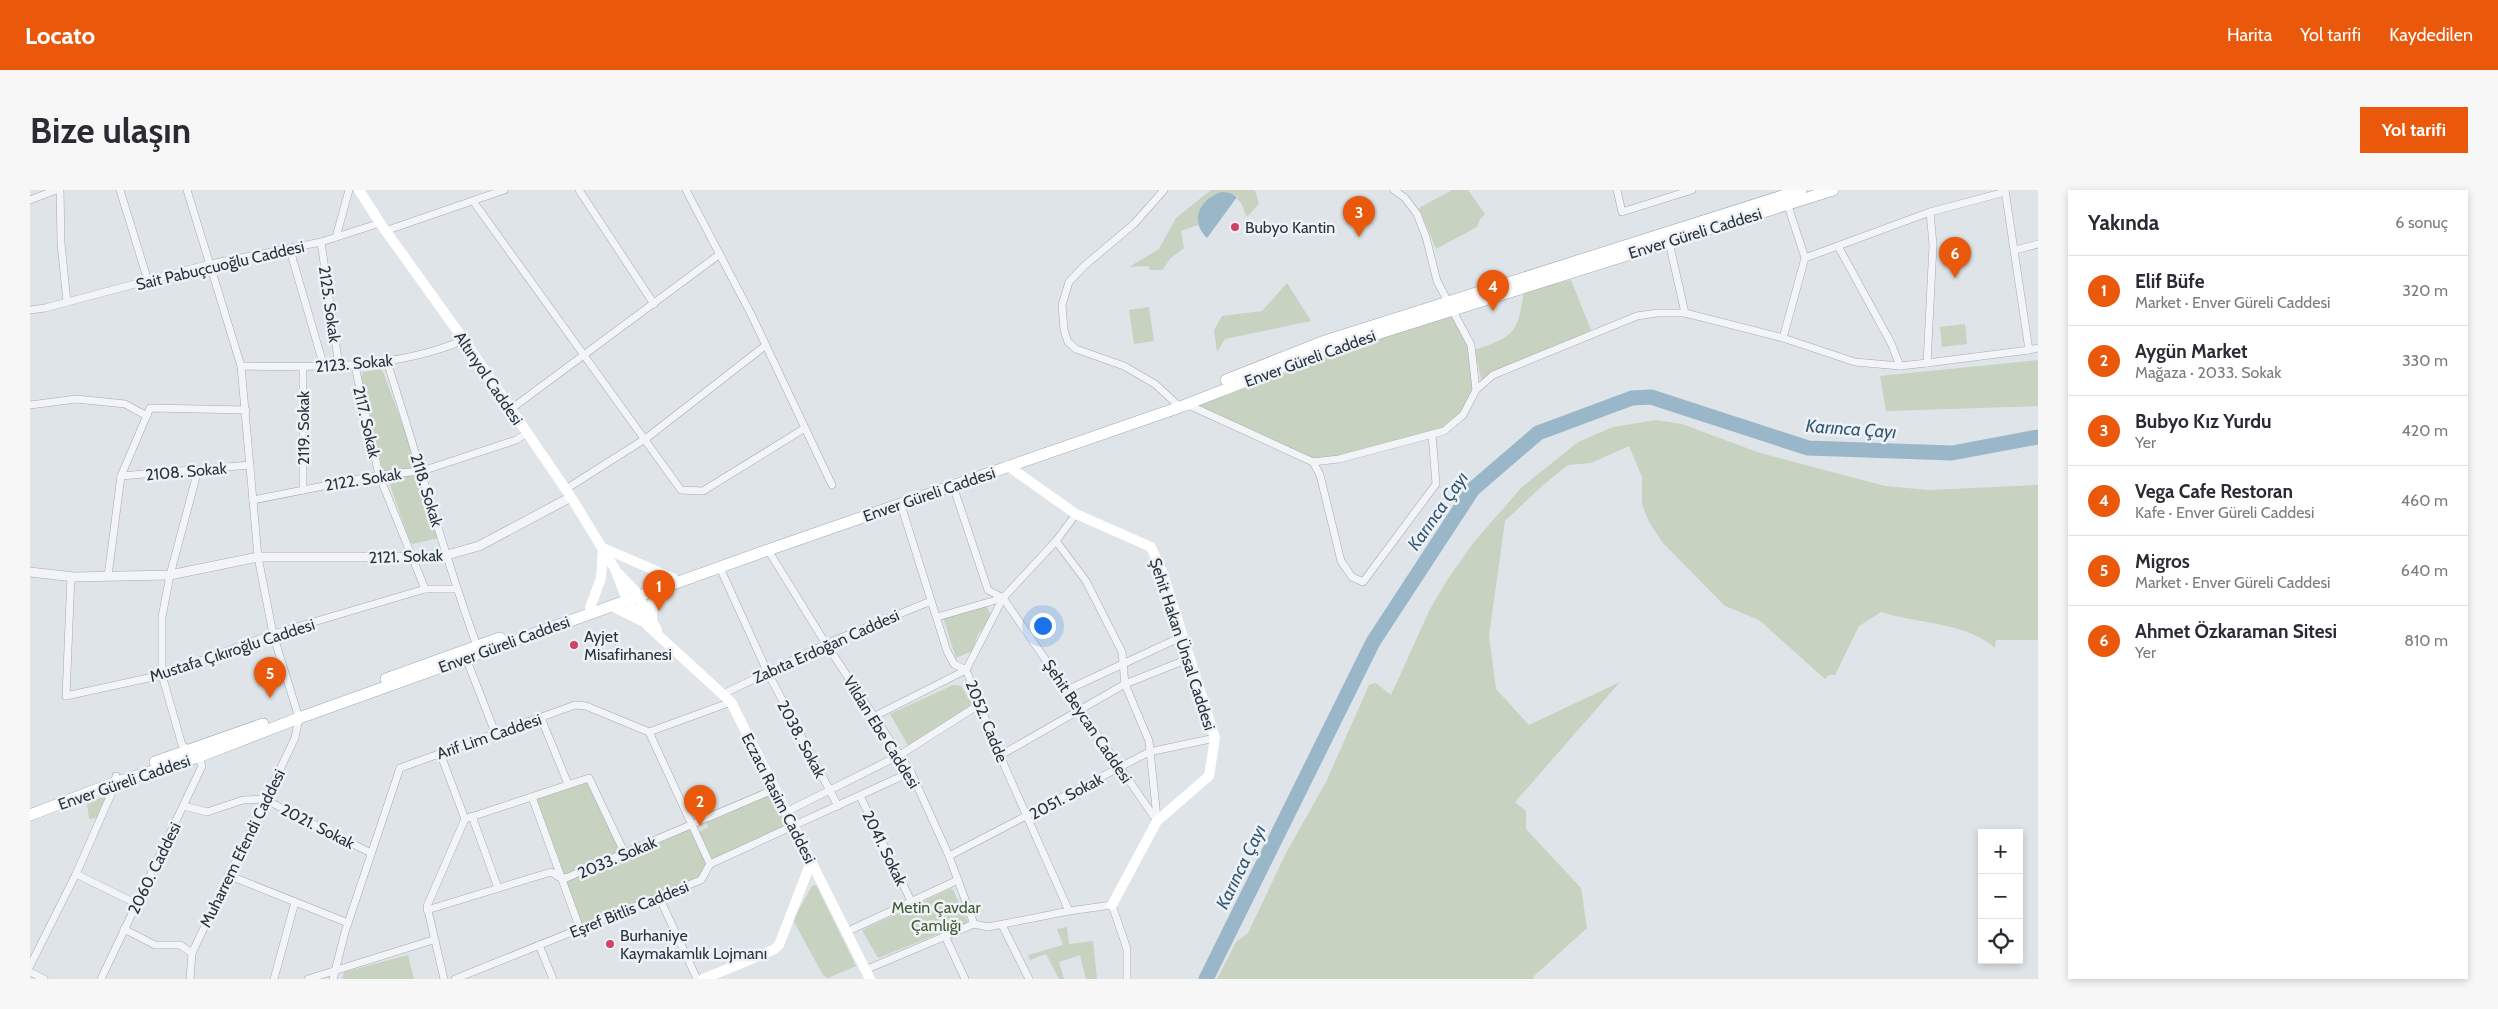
<!DOCTYPE html>
<html lang="tr">
<head>
<meta charset="utf-8">
<style>
	:root { --surface:#fff; --page:#f7f7f7; --text:#2b2b33; --muted:#7c7c81; --line:#e1e1e2; --accent:#ea580c }
	body { margin:0; font-family:Cabin,sans-serif; background:var(--page); color:var(--text) }
	.controls { position:absolute; right:15px; bottom:15px; display:grid; overflow:hidden; border-radius:0px; box-shadow:0 2px 8px #0003 }
	.controls button { width:45px; height:45px; display:grid; place-items:center; padding:0; border:0; border-bottom:1px solid var(--line); background:var(--surface); color:var(--text); font:25px sans-serif }
	.you { position:absolute; left:1012px; top:435px; width:18px; height:18px; margin:-12px; border:4px solid #fff; border-radius:50%; background:#1a73e8; box-shadow:0 0 0 8px #1a73e833 }
	.badge { display:grid; place-items:center; width:32px; height:32px; border-radius:50%; background:var(--accent); color:#fff; font-size:16px; font-weight:700 }
	.pin { position:absolute; translate:-50% -41px; filter:drop-shadow(0 1px 2px #0008) }
	.pin::after { content:''; position:absolute; top:26px; width:18px; height:15px; background:inherit; clip-path:polygon(0 0,100% 0,50% 100%) }
	.list { margin:0; padding:0; list-style:none }
	h2 { display:flex; justify-content:space-between; align-items:center; height:65px; margin:0; padding:0 20px; font-size:21px }
	h2 small { font-size:16px; font-weight:400; color:var(--muted) }
	.list li { display:grid; grid-template-columns:32px 1fr auto; gap:15px; align-items:center; box-sizing:border-box; height:70px; padding:0 20px; border-top:1px solid var(--line) }
	.list b { display:block; font-size:19px; white-space:nowrap }
	.list p { margin:0; font-size:16px; white-space:nowrap; color:var(--muted) }
	.list em { font-size:16px; font-style:normal; color:var(--muted) }
	.icon { flex:none; width:28px; height:28px; fill:none; stroke:currentColor; stroke-width:2; stroke-linecap:round; stroke-linejoin:round }
	.map { position:relative; flex:none; width:2008px; height:789px; overflow:hidden; border-radius:0px }
	header { display:flex; align-items:center; gap:30px; box-sizing:border-box; height:70px; padding:0 25px; background:var(--accent); color:#fff }
	header strong { font-size:24px }
	nav { display:flex; gap:28px; margin-inline-start:auto; font-size:18px }
	.intro { display:flex; align-items:center; justify-content:space-between; box-sizing:border-box; height:120px; padding:0 30px }
	h1 { margin:0; font-size:35px }
	.button { padding:12px 22px; border-radius:0px; background:var(--accent); color:#fff; font-size:18px; font-weight:700 }
	main { display:flex; gap:30px; padding:0 30px }
	aside { flex:1; background:var(--surface); border-radius:0px; box-shadow:0 2px 8px #0003 }
	.map>svg:first-child { display:block }
</style>
</head>
<body>
<header>
<strong>Locato</strong>
<nav><a>Harita</a><a>Yol tarifi</a><a>Kaydedilen</a></nav>
</header>
<div class="intro"><h1>Bize ulaşın</h1><a class="button">Yol tarifi</a></div>
<main>
<div class="map">
<svg width="2008" height="789" viewBox="0 0 2008 789">
	<rect width="100%" height="100%" fill="#dfe4e8"/>
	<g fill="#c7d2c0">
		<path d="M 1181,0 L 1225,0 L 1229,14 L 1217,27 L 1211,13 L 1207,9 L 1208,6 C 1186,0 1166,12 1168,35 L 1151,41 L 1154,58 L 1141,68 L 1132,80 L 1120,80 L 1118,76 L 1099,77 L 1129,59 L 1146,28 Z"/>
		<path d="M 1422,0 L 1438,0 L 1455,24 L 1450,29 L 1447,37 L 1406,59 L 1389,18 Z"/>
		<path d="M 1541,90 L 1561,140 L 1452,194 L 1445,160 C 1485,146 1488,143 1494,101 Z"/>
		<path d="M 1257,93 L 1281,131 L 1195,149 L 1187,162 L 1184,140 L 1192,126 L 1232,121 Z"/>
		<path d="M 1119,117 L 1124,151 L 1104,154 L 1099,120 Z"/>
		<path d="M 1424,124 L 1441,155 L 1446,200 L 1441,213 L 1414,241 L 1283,272 L 1167,216 L 1271,178 L 1300,165 Z"/>
		<path d="M 1935,134 L 1937,154 L 1912,157 L 1910,137 Z"/>
		<path d="M 2008,170 L 2008,216 L 1856,221 L 1850,186 Z"/>
		<path d="M 350,179 L 353,182 L 387,273 L 386,278 L 354,282 L 352,278 L 331,187 L 333,182 Z"/>
		<path d="M 1626,230 L 1652,234 L 1730,263 L 1855,296 L 1898,300 L 2008,295 L 2008,450 L 1966,450 L 1965,458 C 1936,432 1888,434 1851,422 L 1829,436 L 1805,485 L 1799,485 L 1795,489 L 1729,430 L 1695,416 L 1632,352 L 1619,332 L 1612,314 L 1612,287 L 1599,256 L 1561,273 L 1538,275 L 1513,295 L 1475,331 L 1459,446 L 1466,499 L 1499,535 L 1590,492 L 1485,612 L 1496,621 L 1496,639 L 1551,698 L 1557,738 L 1503,787 L 1504,789 L 1187,789 L 1206,752 L 1218,743 L 1255,665 L 1296,592 L 1339,495 L 1346,493 L 1361,505 L 1400,419 L 1419,387 L 1444,352 L 1492,297 L 1548,252 L 1583,237 Z"/>
		<path d="M 389,285 L 408,348 L 383,354 L 380,352 L 359,292 L 364,287 Z"/>
		<path d="M 956,415 L 962,429 L 948,444 L 942,461 L 926,468 L 913,427 Z"/>
		<path d="M 923,495 L 931,496 L 942,514 L 941,517 L 879,557 L 860,524 Z"/>
		<path d="M 556,587 L 595,664 L 661,635 L 665,643 L 678,637 L 674,629 L 745,599 L 764,636 L 680,674 L 671,690 L 550,739 L 502,607 Z"/>
		<path d="M 77,605 L 67,628 L 59,629 L 57,613 Z"/>
		<path d="M 786,695 L 826,776 L 798,788 L 793,785 L 763,730 L 782,696 Z"/>
		<path d="M 922,698 L 938,732 L 848,768 L 832,740 Z"/>
		<path d="M 1037,737 L 1039,754 L 1063,751 L 1067,789 L 1056,789 L 1050,765 L 1029,772 L 1034,789 L 1029,789 L 1016,764 L 1000,770 L 998,765 L 1033,755 L 1027,739 Z"/>
		<path d="M 378,765 L 384,789 L 312,789 L 314,782 Z"/>
	</g>
	<path fill="#9ab6c9" d="M 1192,2 L 1200,3 L 1207,7 L 1177,48 C 1158,30 1171,8 1192,2 Z"/>
	<g fill="none" stroke-linecap="round" stroke-linejoin="round">
		<path stroke="#9ab6c9" stroke-width="15" d="M 1176,789 L 1343,452 L 1443,299 L 1508,243 L 1602,208 L 1621,207 L 1778,258 L 1922,263 L 2008,247"/>
		<g stroke="#a4abb2" stroke-width="8">
			<g id="minor">
				<path d="M 30,0 L 31,53 L 37,112"/>
				<path d="M 90,0 L 118,91"/>
				<path d="M 157,0 L 211,176 L 228,367 L 243,444 L 269,528 L 265,548 L 162,763 L 160,789"/>
				<path d="M 549,0 L 624,114"/>
				<path d="M 656,0 L 722,126 L 802,295"/>
				<path d="M 1134,0 L 1104,34 L 1054,76 L 1039,92 L 1032,115 L 1034,140 L 1038,152 L 1046,159 L 1094,176 L 1125,194 L 1150,217 L 1163,217 L 1283,272 L 1309,269 L 1414,241 L 1433,225 L 1446,200 L 1441,155 L 1407,91 L 1396,47 L 1387,24 L 1375,8 L 1364,0"/>
				<path d="M 1587,0 L 1592,22 L 1662,0"/>
				<path d="M 0,10 L 26,0"/>
				<path d="M 443,11 L 651,300 L 673,301 L 775,238"/>
				<path d="M 1759,19 L 1775,68 L 1753,148 L 1825,172 L 1870,176 L 1897,173 L 1903,55 L 1900,22 L 1775,68"/>
				<path d="M 1900,22 L 1975,2"/>
				<path d="M 355,41 L 474,0"/>
				<path d="M 306,47 L 319,0"/>
				<path d="M 291,52 L 309,176"/>
				<path d="M 1639,52 L 1655,123"/>
				<path d="M 1808,56 L 1861,153 L 1870,176"/>
				<path d="M 260,60 L 294,177"/>
				<path d="M 1985,60 L 2008,54"/>
				<path d="M 0,120 L 15,118 L 180,74 L 291,52 L 350,33"/>
				<path d="M 1999,160 L 2008,158"/>
				<path d="M 357,172 C 388,267 413,363 447,456"/>
				<path d="M 1897,173 L 1999,160 L 1975,0"/>
				<path d="M 211,176 C 287,177 363,180 434,150"/>
				<path d="M 325,176 L 349,285 L 395,399 L 426,399"/>
				<path d="M 1446,200 L 1463,185 L 1607,126 L 1627,123 L 1655,123 L 1753,148"/>
				<path d="M 0,215 L 46,209 L 95,214 L 117,226"/>
				<path d="M 481,219 L 690,64"/>
				<path d="M 1283,272 L 1290,285 L 1311,371 L 1322,387 L 1333,392 L 1406,294 L 1402,244"/>
				<path d="M 91,286 L 220,275"/>
				<path d="M 923,296 L 958,400 L 973,408 L 1127,631"/>
				<path d="M 536,299 L 618,247 L 736,155"/>
				<path d="M 273,300 L 273,177"/>
				<path d="M 223,310 L 349,285 L 392,281 L 486,250 L 497,243"/>
				<path d="M 871,315 L 917,461 L 924,474 L 936,480 L 975,577 L 1039,721"/>
				<path d="M 1026,351 L 1056,391 L 1092,462 L 1095,494 L 1119,551 L 1127,628"/>
				<path d="M 738,360 L 796,454 L 881,582 L 919,666 L 944,734"/>
				<path d="M 690,378 L 737,481 L 808,616"/>
				<path d="M 41,386 L 36,506 L 132,485 L 243,444 L 395,399"/>
				<path d="M 78,386 L 91,286 L 120,218 L 216,220"/>
				<path d="M 907,427 L 973,408"/>
				<path d="M 436,468 L 466,545"/>
				<path d="M 1037,500 L 1151,447"/>
				<path d="M 693,504 L 796,454 L 901,411"/>
				<path d="M 845,526 L 936,480 L 973,408 L 1026,351 L 1046,324"/>
				<path d="M 511,528 L 538,594"/>
				<path d="M 619,542 L 701,512"/>
				<path d="M 410,563 L 435,629 L 559,588 L 595,664"/>
				<path d="M 971,565 L 1095,494 L 1158,469"/>
				<path d="M 830,606 L 881,711"/>
				<path d="M 502,607 L 550,739"/>
				<path d="M 154,616 L 177,622 L 213,610 L 234,609 L 341,663"/>
				<path d="M 756,622 L 870,565 L 950,514"/>
				<path d="M 442,626 L 468,698"/>
				<path d="M 919,666 L 1119,562 L 1185,548"/>
				<path d="M 46,684 L 107,714"/>
				<path d="M 198,685 L 318,733"/>
				<path d="M 629,707 L 667,789"/>
				<path d="M 397,720 L 521,682 L 529,687 L 536,688 L 745,599"/>
				<path d="M 972,735 L 999,789"/>
				<path d="M 94,739 L 125,755 L 150,755 L 162,763"/>
				<path d="M 816,742 L 928,690"/>
				<path d="M 915,746 L 935,789"/>
				<path d="M 509,755 L 523,789"/>
				<path d="M 0,776 L 46,684 L 83,600 L 86,586"/>
				<path d="M 835,780 L 944,734 L 958,737 L 1039,721 L 1082,715 L 1097,759 L 1097,789"/>
				<path d="M 0,782 L 14,789"/>
				<path d="M 71,789 L 172,576 L 168,567 L 152,555 L 132,485 L 132,427 L 140,385 L 168,280"/>
				<path d="M 244,789 L 265,712"/>
				<path d="M 278,789 L 403,750"/>
				<path d="M 303,789 L 315,742 L 370,578 L 545,515 L 556,516 L 619,542 L 680,674"/>
				<path d="M 414,789 L 397,716 L 435,629"/>
				<path d="M 425,789 L 671,690 L 680,674 L 881,582"/>
			</g>
		</g>
		<g stroke="#a4abb2" stroke-width="10">
			<path id="tertiary" d="M 0,382 L 44,387 L 140,385 L 228,367 L 383,367 L 417,365 L 449,356 L 541,307"/>
		</g>
		<g stroke="#9eaab4" stroke-width="12">
			<g id="primary">
				<path d="M 1196,190 L 1292,152 L 1771,0"/>
				<path d="M 356,489 L 470,448"/>
				<path d="M 125,572 L 233,534"/>
				<path d="M 0,625 L 84,593 L 168,567 L 269,528 L 738,360 L 1150,217 L 1296,160 L 1803,0"/>
			</g>
		</g>
		<use href="#minor" stroke="#f2f4f7" stroke-width="7"/>
		<use href="#tertiary" stroke="#f2f4f7" stroke-width="9"/>
		<g stroke="#fff" stroke-width="10">
			<path d="M 329,0 L 350,33 L 434,150 L 541,307 L 585,379 L 597,410 L 617,435 L 701,512 L 840,789"/>
			<path d="M 978,276 L 1046,324 L 1121,357 L 1133,384 L 1185,548 L 1179,586 L 1127,631 L 1082,715"/>
			<path d="M 589,384 L 606,402 L 627,440"/>
			<path d="M 582,416 L 612,431"/>
			<path d="M 560,418 L 571,388 L 573,358 L 643,388"/>
			<path d="M 622,428 L 622,414 L 634,398"/>
			<path d="M 673,789 L 743,760 L 749,755 L 781,672"/>
		</g>
		<use href="#primary" stroke="#fff" stroke-width="11"/>
	</g>
	<g fill="#ce4368" stroke="#eef2f6" stroke-width="2">
		<circle cx="1205" cy="37" r="5"/>
		<circle cx="544" cy="455" r="5"/>
		<circle cx="580" cy="754" r="5"/>
	</g>
	<g text-anchor="middle" stroke-width="5" stroke-linejoin="round" paint-order="stroke">
		<g font-size="16" fill="#28333f" stroke="#eef2f6" text-anchor="start">
			<text x="1215" y="43">Bubyo Kantin</text>
			<text x="554" y="452">Ayjet<tspan x="554" dy="18">Misafirhanesi</tspan></text>
			<text x="590" y="751">Burhaniye<tspan x="590" dy="18">Kaymakamlık Lojmanı</tspan></text>
		</g>
		<g font-size="16" fill="#28333f" stroke="#eef2f6">
			<text transform="translate(1665 43) rotate(-17)" y="6">Enver Güreli Caddesi</text>
			<text transform="translate(190 75) rotate(-13)" y="6">Sait Pabuçcuoğlu Caddesi</text>
			<text transform="translate(300 114) rotate(82)" y="6">2125. Sokak</text>
			<text transform="translate(1280 168) rotate(-20)" y="6">Enver Güreli Caddesi</text>
			<text transform="translate(324 173) rotate(-5)" y="6">2123. Sokak</text>
			<text transform="translate(459 188) rotate(56)" y="6">Altınyol Caddesi</text>
			<text transform="translate(337 232) rotate(77)" y="6">2117. Sokak</text>
			<text transform="translate(273 238) rotate(-90)" y="6">2119. Sokak</text>
			<text transform="translate(156 281) rotate(-5)" y="6">2108. Sokak</text>
			<text transform="translate(333 289) rotate(-9)" y="6">2122. Sokak</text>
			<text transform="translate(397 300) rotate(73)" y="6">2118. Sokak</text>
			<text transform="translate(899 304) rotate(-19)" y="6">Enver Güreli Caddesi</text>
			<text transform="translate(376 366) rotate(-2)" y="6">2121. Sokak</text>
			<text transform="translate(474 454) rotate(-20)" y="6">Enver Güreli Caddesi</text>
			<text transform="translate(1153 454) rotate(72)" y="6">Şehit Hakan Ünsal Caddesi</text>
			<text transform="translate(796 456) rotate(-24)" y="6">Zabıta Erdoğan Caddesi</text>
			<text transform="translate(202 460) rotate(-18)" y="6">Mustafa Çıkıroğlu Caddesi</text>
			<text transform="translate(957 531) rotate(68)" y="6">2052. Cadde</text>
			<text transform="translate(1058 531) rotate(56)" y="6">Şehit Beycan Caddesi</text>
			<text transform="translate(852 542) rotate(58)" y="6">Vildan Ebe Caddesi</text>
			<text transform="translate(459 546) rotate(-19)" y="6">Arif Lim Caddesi</text>
			<text transform="translate(772 549) rotate(62)" y="6">2038. Sokak</text>
			<text transform="translate(94 592) rotate(-19)" y="6">Enver Güreli Caddesi</text>
			<text transform="translate(1036 606) rotate(-28)" y="6">2051. Sokak</text>
			<text transform="translate(749 608) rotate(63)" y="6">Eczacı Rasim Caddesi</text>
			<text transform="translate(288 636) rotate(27)" y="6">2021. Sokak</text>
			<text transform="translate(212 658) rotate(-64)" y="6">Muharrem Efendi Caddesi</text>
			<text transform="translate(855 658) rotate(64)" y="6">2041. Sokak</text>
			<text transform="translate(587 667) rotate(-23)" y="6">2033. Sokak</text>
			<text transform="translate(124 678) rotate(-64)" y="6">2060. Caddesi</text>
			<text transform="translate(599 719) rotate(-22)" y="6">Eşref Bitlis Caddesi</text>
		</g>
		<g font-size="16" fill="#415b35" stroke="#eef2f6">
			<text x="906" y="723">Metin Çavdar<tspan x="906" dy="18">Çamlığı</tspan></text>
		</g>
		<g font-size="18" font-style="italic" fill="#325773" stroke="#eef2f6">
			<text transform="translate(1821 239) rotate(4)" y="6">Karınca Çayı</text>
			<text transform="translate(1408 321) rotate(-55)" y="6">Karınca Çayı</text>
			<text transform="translate(1211 677) rotate(-64)" y="6">Karınca Çayı</text>
		</g>
	</g>
</svg>
<div class="controls">
<button>+</button>
<button>−</button>
<button><svg class="icon" aria-label="locate" viewBox="0 0 24 24"><circle cx="12" cy="12" r="6"/><path d="M12 2v4M12 18v4M2 12h4M18 12h4"/></svg></button>
</div>
<div class="you"></div>
<div class="pin badge" style="left:629px;top:421px">1</div>
<div class="pin badge" style="left:670px;top:636px">2</div>
<div class="pin badge" style="left:1329px;top:47px">3</div>
<div class="pin badge" style="left:1463px;top:121px">4</div>
<div class="pin badge" style="left:240px;top:508px">5</div>
<div class="pin badge" style="left:1925px;top:88px">6</div>
</div>
<aside>
<h2>Yakında<small>6 sonuç</small></h2>
<ul class="list">
<li><span class="badge">1</span><div><b>Elif Büfe</b><p>Market · Enver Güreli Caddesi</p></div><em>320 m</em></li>
<li><span class="badge">2</span><div><b>Aygün Market</b><p>Mağaza · 2033. Sokak</p></div><em>330 m</em></li>
<li><span class="badge">3</span><div><b>Bubyo Kız Yurdu</b><p>Yer</p></div><em>420 m</em></li>
<li><span class="badge">4</span><div><b>Vega Cafe Restoran</b><p>Kafe · Enver Güreli Caddesi</p></div><em>460 m</em></li>
<li><span class="badge">5</span><div><b>Migros</b><p>Market · Enver Güreli Caddesi</p></div><em>640 m</em></li>
<li><span class="badge">6</span><div><b>Ahmet Özkaraman Sitesi</b><p>Yer</p></div><em>810 m</em></li>
</ul>
</aside>
</main>
</body>
</html>
